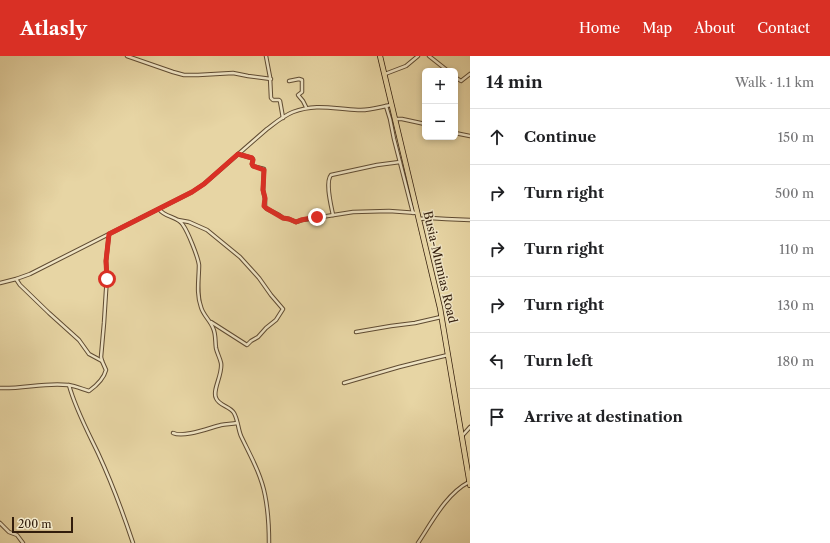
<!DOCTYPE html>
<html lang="en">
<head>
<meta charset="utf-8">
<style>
	:root { --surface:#fff; --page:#f6f6f6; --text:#202124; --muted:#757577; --line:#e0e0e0; --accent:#d93025 }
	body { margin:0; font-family:"Libre Caslon Text",serif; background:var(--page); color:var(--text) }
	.controls { position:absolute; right:12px; top:12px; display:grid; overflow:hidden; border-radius:6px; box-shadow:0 2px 6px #0003 }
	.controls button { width:36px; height:36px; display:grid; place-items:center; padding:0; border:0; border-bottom:1px solid var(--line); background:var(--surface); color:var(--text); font:20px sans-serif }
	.scale { position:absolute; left:12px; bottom:10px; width:61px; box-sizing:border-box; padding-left:4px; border:2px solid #321d0c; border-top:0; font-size:11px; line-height:14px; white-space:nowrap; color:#321d0c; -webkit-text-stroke:3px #efe4c4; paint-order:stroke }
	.stop { position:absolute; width:12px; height:12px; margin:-9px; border:3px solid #d93025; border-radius:50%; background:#fff }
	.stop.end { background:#d93025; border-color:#fff; box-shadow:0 1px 4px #0008 }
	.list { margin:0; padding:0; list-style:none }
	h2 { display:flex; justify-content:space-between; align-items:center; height:52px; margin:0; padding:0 16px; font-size:17px }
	h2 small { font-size:13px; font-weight:400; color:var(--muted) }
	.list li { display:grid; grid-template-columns:26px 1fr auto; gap:12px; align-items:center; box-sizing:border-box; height:56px; padding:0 16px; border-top:1px solid var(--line) }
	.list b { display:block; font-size:15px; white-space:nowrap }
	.list em { font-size:13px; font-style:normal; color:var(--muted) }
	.icon { flex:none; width:22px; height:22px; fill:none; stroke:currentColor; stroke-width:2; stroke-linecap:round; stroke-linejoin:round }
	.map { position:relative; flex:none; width:470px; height:487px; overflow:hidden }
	header { display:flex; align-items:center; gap:24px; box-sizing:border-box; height:56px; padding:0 20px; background:var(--accent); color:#fff }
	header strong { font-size:19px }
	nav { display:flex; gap:22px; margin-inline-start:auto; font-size:14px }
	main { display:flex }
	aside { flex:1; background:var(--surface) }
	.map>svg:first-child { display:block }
</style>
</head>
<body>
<header>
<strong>Atlasly</strong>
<nav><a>Home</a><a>Map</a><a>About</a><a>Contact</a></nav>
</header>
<main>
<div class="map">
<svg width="470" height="487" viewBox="0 0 470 487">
	<rect width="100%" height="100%" fill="#e7d5a4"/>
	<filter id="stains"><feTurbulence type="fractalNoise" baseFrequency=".005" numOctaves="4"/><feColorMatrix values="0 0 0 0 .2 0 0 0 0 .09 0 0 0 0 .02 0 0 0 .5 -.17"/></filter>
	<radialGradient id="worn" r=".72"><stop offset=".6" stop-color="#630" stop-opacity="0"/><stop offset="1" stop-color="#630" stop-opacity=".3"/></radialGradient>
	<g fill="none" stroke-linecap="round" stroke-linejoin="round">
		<g stroke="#5f4b32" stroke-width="4.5">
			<g id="minor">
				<path d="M 127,0 L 173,16 L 184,19 L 198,19 L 233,17 L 248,20 L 271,23"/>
				<path d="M 266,0 L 270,21 L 271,42 L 273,44 L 279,44 L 280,45 L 283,62"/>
				<path d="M 429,0 L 448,15"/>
				<path d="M 385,18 L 406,10 L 418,0"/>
				<path d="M 455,21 L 461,25 L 470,18"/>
				<path d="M 289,25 L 299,23 L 302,24 L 302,36 L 298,39 L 303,45 L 306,51"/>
				<path d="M 386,50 L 390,63 L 394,83 L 413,157"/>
				<path d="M 395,63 L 402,63 L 425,68"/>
				<path d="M 455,77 L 470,80"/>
				<path d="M 238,98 L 252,102 L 253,103 L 252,108 L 253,110 L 264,113 L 263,134 L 265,143 L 265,151 L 267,153 L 279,159 L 283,162 L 289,163 L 296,166 L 302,164 L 353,156 L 389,155 L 417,157"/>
				<path d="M 159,153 C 165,162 178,160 183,169 C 188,176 198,201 199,209 C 199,223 196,237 201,251 C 203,259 210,264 213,272 C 216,278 215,285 216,292 C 217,297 220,302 221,307 C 223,318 212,334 216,342 C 219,350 230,350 234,357 C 238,364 238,373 241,380 C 250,399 261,418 265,439 C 268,454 269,471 269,487"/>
				<path d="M 333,159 C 331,149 325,126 331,119 L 377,109 L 400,106"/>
				<path d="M 419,163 L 430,162 L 446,163 L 470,164"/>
				<path d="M 178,164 L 189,166 L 207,174 L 240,201 L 259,222 L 271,239 L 283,253 L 276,264 L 266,272 L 258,281 L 251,285 L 247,289 L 211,266"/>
				<path d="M 16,223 L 20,229 L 49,257 L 79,284 L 89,298 L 102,305"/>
				<path d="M 0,227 L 16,223 L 30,218 L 192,136 L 204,128 L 267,73 C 275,67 283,60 293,56 C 316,47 334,53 358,54 C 369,55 380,51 391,49"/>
				<path d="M 356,276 L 391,270 L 415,267 L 441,261"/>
				<path d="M 344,327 L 399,311 L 427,304 L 448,299"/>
				<path d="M 69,329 C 75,352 88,376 98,397 C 111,425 123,457 133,487"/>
				<path d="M 0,332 C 23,333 46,326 68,329 C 76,330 82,333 89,335 C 96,330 104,322 106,314 L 102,305 L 101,301 L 104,267 L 106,235 L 107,223 L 106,205 L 109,178"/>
				<path d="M 173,377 C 184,382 209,372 221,369 C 226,368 232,368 237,367"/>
				<path d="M 462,380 L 470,371"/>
				<path d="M 0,467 L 9,476 L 17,479 L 23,487"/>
				<path d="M 418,487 C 432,466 446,438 469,426"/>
			</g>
		</g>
		<g stroke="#321d0c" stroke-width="6">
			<path id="highway" d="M 380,0 L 440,252 L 470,429"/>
		</g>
		<use href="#minor" stroke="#efe4c4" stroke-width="2.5"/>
		<use href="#highway" stroke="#e7d5a4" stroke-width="4.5"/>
	</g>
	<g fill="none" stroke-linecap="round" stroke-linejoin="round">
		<path stroke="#d93025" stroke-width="5" d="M 107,223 L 106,205 L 109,178 L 192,136 L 204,128 L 238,98 L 252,102 L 253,104 L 252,108 L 253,110 L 264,114 L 263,134 L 265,142 L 264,150 L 266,152 L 283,162 L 289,163 L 296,166 L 301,164 L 317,161"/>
	</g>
	<g text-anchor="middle" stroke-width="3" stroke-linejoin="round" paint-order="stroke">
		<g font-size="12" fill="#321d0c" stroke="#efe4c4">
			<text transform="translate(440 211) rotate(77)" y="4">Busia-Mumias Road</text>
		</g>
	</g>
	<rect width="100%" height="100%" filter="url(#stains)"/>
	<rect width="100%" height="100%" fill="url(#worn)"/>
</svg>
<div class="controls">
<button>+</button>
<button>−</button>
</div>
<div class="scale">200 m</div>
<div class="stop" style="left:107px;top:223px"></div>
<div class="stop end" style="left:317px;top:161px"></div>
</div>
<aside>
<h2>14 min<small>Walk · 1.1 km</small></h2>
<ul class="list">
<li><svg class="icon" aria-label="ahead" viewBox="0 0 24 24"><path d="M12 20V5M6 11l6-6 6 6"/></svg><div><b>Continue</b></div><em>150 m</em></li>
<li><svg class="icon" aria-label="right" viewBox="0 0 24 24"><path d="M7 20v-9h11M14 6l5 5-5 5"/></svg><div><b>Turn right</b></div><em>500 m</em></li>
<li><svg class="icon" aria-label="right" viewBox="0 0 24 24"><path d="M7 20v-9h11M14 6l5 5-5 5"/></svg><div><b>Turn right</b></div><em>110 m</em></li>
<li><svg class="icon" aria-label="right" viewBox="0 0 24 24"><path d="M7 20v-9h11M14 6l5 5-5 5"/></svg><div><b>Turn right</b></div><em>130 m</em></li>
<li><svg class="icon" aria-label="left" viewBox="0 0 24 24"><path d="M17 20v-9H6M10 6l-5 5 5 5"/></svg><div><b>Turn left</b></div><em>180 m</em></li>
<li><svg class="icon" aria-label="arrive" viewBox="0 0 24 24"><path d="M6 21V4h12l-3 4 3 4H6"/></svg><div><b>Arrive at destination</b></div></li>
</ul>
</aside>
</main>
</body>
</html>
